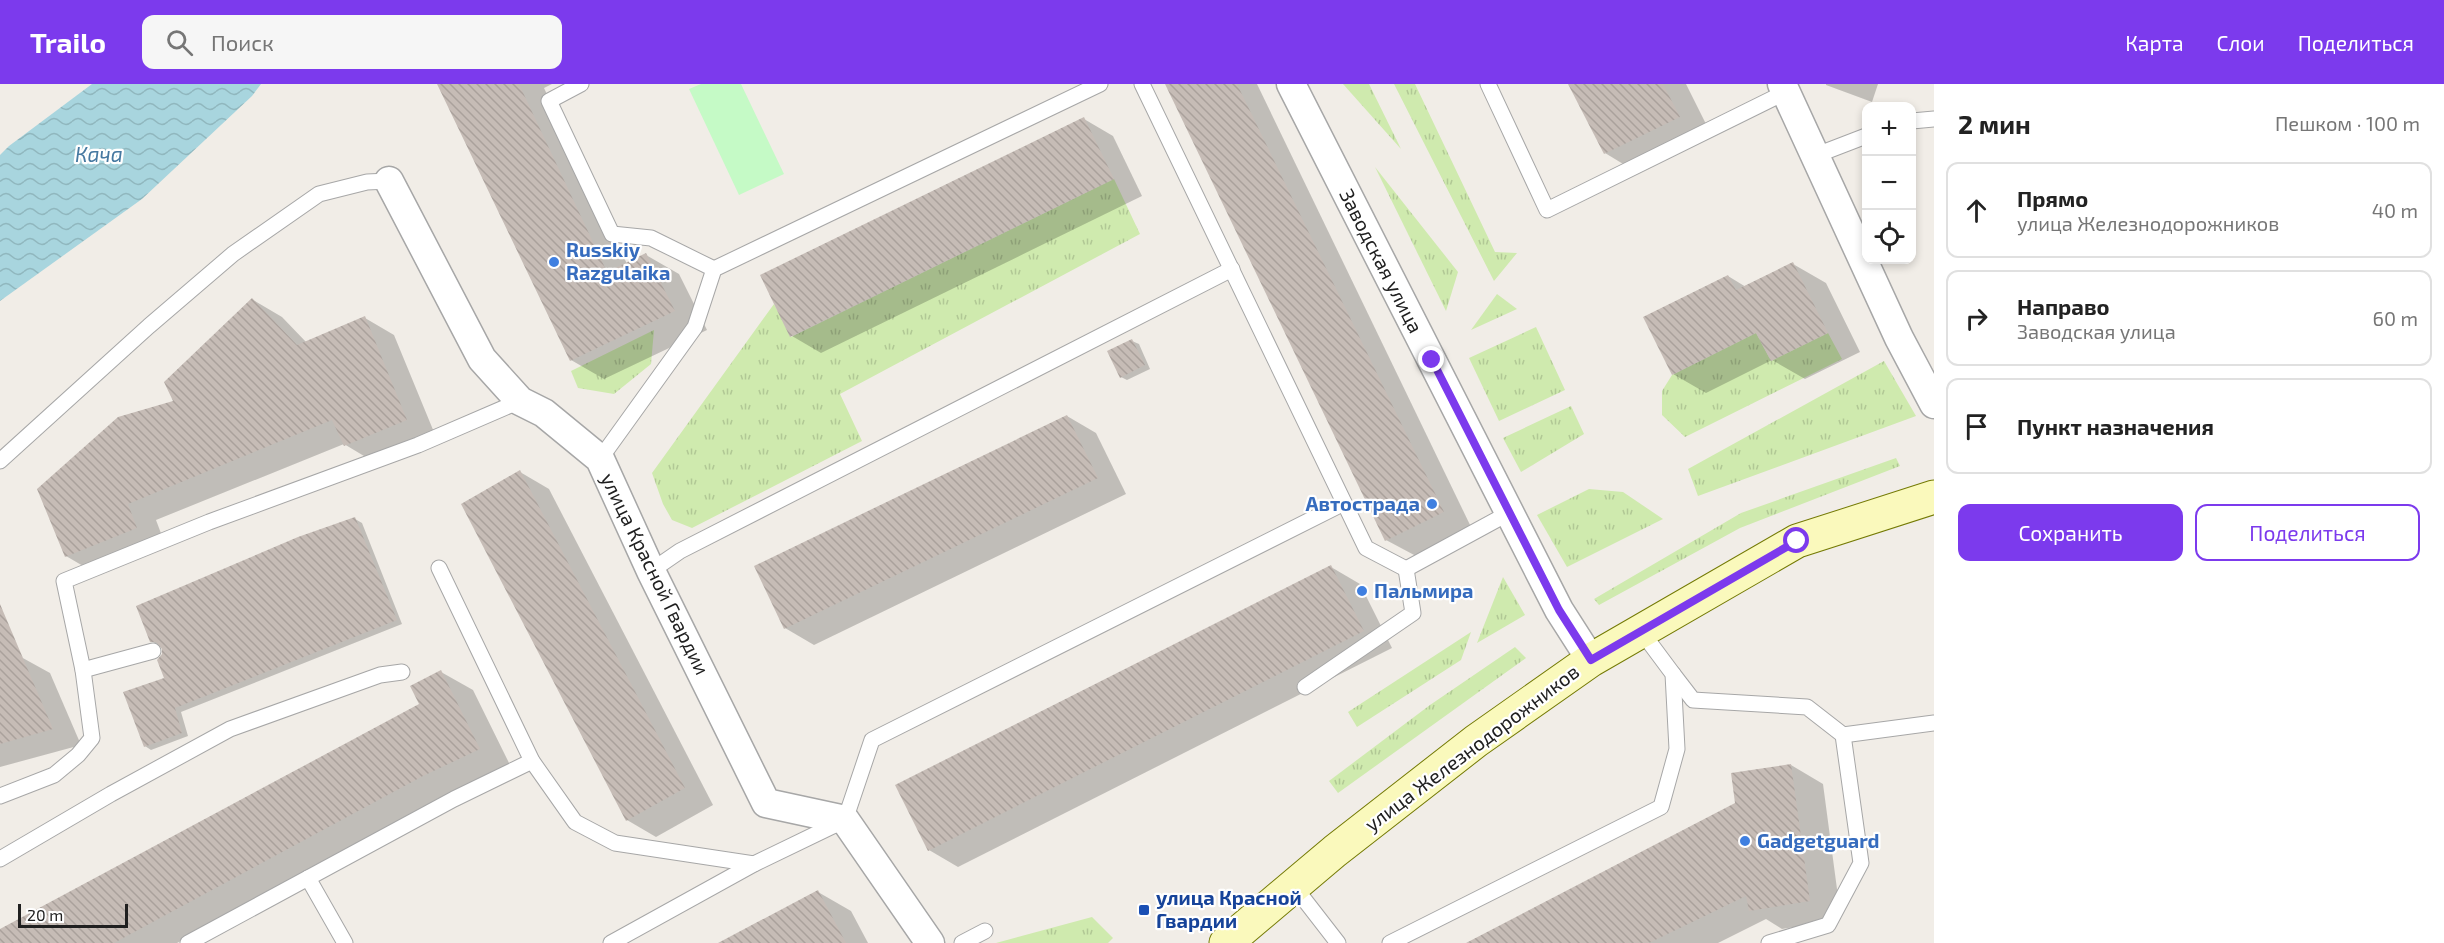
<!DOCTYPE html>
<html lang="ru">
<head>
<meta charset="utf-8">
<style>
	:root { --surface:#fff; --page:#f6f6f6; --text:#222; --muted:#767676; --line:#e0e0e0; --accent:#7c3aed }
	body { margin:0; font-family:"Exo 2",sans-serif; background:var(--page); color:var(--text) }
	.controls { position:absolute; right:18px; top:18px; display:grid; overflow:hidden; border-radius:12px; box-shadow:0 3px 9px #0003 }
	.controls button { width:54px; height:54px; display:grid; place-items:center; padding:0; border:0; border-bottom:2px solid var(--line); background:var(--surface); color:var(--text); font:30px sans-serif }
	.scale { position:absolute; left:18px; bottom:15px; width:110px; box-sizing:border-box; padding-left:6px; border:3px solid #202020; border-top:0; font-size:16px; line-height:21px; white-space:nowrap; color:#202020; -webkit-text-stroke:4px #fff; paint-order:stroke }
	.stop { position:absolute; width:18px; height:18px; margin:-14px; border:4px solid #7c3aed; border-radius:50%; background:#fff }
	.stop.end { background:#7c3aed; border-color:#fff; box-shadow:0 2px 6px #0008 }
	.list { margin:0; padding:0; list-style:none }
	h2 { display:flex; justify-content:space-between; align-items:center; height:78px; margin:0; padding:0 24px; font-size:26px }
	h2 small { font-size:20px; font-weight:400; color:var(--muted) }
	.list li { display:grid; grid-template-columns:39px 1fr auto; gap:18px; align-items:center; box-sizing:border-box; height:96px; margin:0 12px 12px; padding:0 12px; border:2px solid var(--line); border-radius:12px }
	.list b { display:block; font-size:22px; white-space:nowrap }
	.list p { margin:0; font-size:20px; white-space:nowrap; color:var(--muted) }
	.list em { font-size:20px; font-style:normal; color:var(--muted) }
	.actions { display:flex; gap:12px; padding:18px 24px }
	.actions a { flex:1; padding:14px 0; border:2px solid var(--accent); border-radius:12px; text-align:center; font-size:21px; color:var(--accent) }
	.actions .main { background:var(--accent); color:#fff }
	.icon { flex:none; width:33px; height:33px; fill:none; stroke:currentColor; stroke-width:2; stroke-linecap:round; stroke-linejoin:round }
	.map { position:relative; flex:none; width:1934px; height:859px; overflow:hidden }
	header { display:flex; align-items:center; gap:36px; box-sizing:border-box; height:84px; padding:0 30px; background:var(--accent); color:#fff }
	header strong { font-size:28px }
	nav { display:flex; gap:33px; margin-inline-start:auto; font-size:21px }
	.search { width:420px; height:54px; background:var(--page); display:flex; align-items:center; gap:15px; box-sizing:border-box; padding:0 21px; border-radius:12px; color:var(--muted); font-size:22px }
	main { display:flex }
	aside { flex:1; background:var(--surface) }
	.map>svg:first-child { display:block }
</style>
</head>
<body>
<header>
<strong>Trailo</strong>
<div class="search"><svg class="icon" aria-label="search" viewBox="0 0 24 24"><circle cx="10" cy="10" r="6"/><path d="M15 15l6 6"/></svg>Поиск</div>
<nav><a>Карта</a><a>Слои</a><a>Поделиться</a></nav>
</header>
<main>
<div class="map">
<svg width="1934" height="859" viewBox="0 0 1934 859">
	<defs>
		<pattern id="grass-tufts" width="24" height="20" patternUnits="userSpaceOnUse" patternTransform="scale(1.5)"><rect width="24" height="20" fill="#cfeaae"/><path d="M3 7l-1-3M5 7V3M7 7l1-3M15 17l-1-3M17 17v-4M19 17l1-3" fill="none" stroke="#b1c895"/></pattern>
		<pattern id="water-waves" width="16" height="10" patternUnits="userSpaceOnUse" patternTransform="scale(1.5)"><rect width="16" height="10" fill="#a8d5de"/><path d="M0 5q4-4 8 0t8 0" fill="none" stroke="#90b7be"/></pattern>
		<pattern id="building-back-hatch" width="6" height="6" patternUnits="userSpaceOnUse" patternTransform="scale(1.5)"><rect width="6" height="6" fill="#c6bcb6"/><path d="M-1 5l2 2M0 0l6 6M5-1l2 2" fill="none" stroke="#aaa19c"/></pattern>
	</defs>
	<rect width="100%" height="100%" fill="#f1ede7"/>
	<g fill="url(#grass-tufts)">
		<path d="M 1343,0 L 1369,0 L 1401,65 Z"/>
		<path d="M 1394,0 L 1415,0 L 1495,168 L 1517,169 L 1494,197 Z"/>
		<path d="M 1375,83 L 1458,188 L 1446,227 Z"/>
		<path d="M 1114,95 L 1140,150 L 840,310 L 862,357 L 692,444 L 672,436 L 663,420 L 652,389 L 774,220 L 791,253 Z"/>
		<path d="M 1497,210 L 1517,225 L 1471,246 Z"/>
		<path d="M 1536,243 L 1565,306 L 1499,337 L 1469,274 Z"/>
		<path d="M 654,246 L 651,280 L 614,310 L 578,304 L 571,287 Z"/>
		<path d="M 1756,249 L 1771,277 L 1828,249 L 1842,275 L 1685,353 L 1662,331 L 1662,307 L 1672,291 Z"/>
		<path d="M 1884,277 L 1916,332 L 1698,412 L 1688,385 Z"/>
		<path d="M 1571,322 L 1584,350 L 1521,388 L 1503,354 Z"/>
		<path d="M 1896,374 L 1900,382 L 1740,444 L 1599,521 L 1594,515 L 1741,429 Z"/>
		<path d="M 1589,405 L 1623,408 L 1663,435 L 1567,483 L 1537,431 Z"/>
		<path d="M 1503,493 L 1525,531 L 1477,559 Z"/>
		<path d="M 1471,548 L 1461,576 L 1357,643 L 1348,628 Z"/>
		<path d="M 1515,563 L 1526,574 L 1338,709 L 1329,697 L 1430,621 Z"/>
		<path d="M 1092,833 L 1113,854 L 1108,859 L 996,859 Z"/>
	</g>
	<path fill="#c5fac6" d="M 701,0 L 741,0 L 784,90 L 739,111 L 689,5 Z"/>
	<path fill="url(#water-waves)" d="M 92,0 L 261,0 L 252,12 L 142,115 L 0,217 L 0,71 L 9,62 Z"/>
	<g fill="#0003">
		<path d="M 439,0 L 552,0 L 544,4 L 627,180 L 646,171 L 679,190 L 707,246 L 604,295 L 571,276 Z"/>
		<path d="M 1167,0 L 1257,0 L 1472,445 L 1416,472 L 1386,456 Z"/>
		<path d="M 1570,0 L 1686,0 L 1712,52 L 1638,89 L 1605,69 Z"/>
		<path d="M 1878,0 L 1872,18 L 1826,1 L 1826,0 Z"/>
		<path d="M 1084,35 L 1113,52 L 1142,112 L 821,269 L 792,252 Z"/>
		<path d="M 1793,180 L 1826,199 L 1860,268 L 1805,295 L 1772,276 L 1706,309 L 1673,290 L 1728,192 L 1746,203 Z"/>
		<path d="M 253,216 L 282,233 L 307,259 L 365,234 L 394,251 L 436,353 L 374,378 L 344,360 L 156,436 L 165,460 L 95,489 L 66,472 L 175,317 Z"/>
		<path d="M 1132,257 L 1139,260 L 1150,285 L 1127,296 L 1121,293 Z"/>
		<path d="M 1067,332 L 1096,349 L 1126,410 L 814,561 L 785,544 Z"/>
		<path d="M 520,388 L 549,405 L 713,721 L 656,753 L 627,736 Z"/>
		<path d="M 355,435 L 362,439 L 402,540 L 181,628 L 188,652 L 151,666 L 145,662 L 166,594 L 164,564 L 151,557 Z"/>
		<path d="M 1331,483 L 1360,500 L 1392,564 L 958,783 L 929,766 Z"/>
		<path d="M 21,573 L 50,589 L 81,661 L 0,683 L 0,577 Z"/>
		<path d="M 441,588 L 473,606 L 511,683 L 455,710 L 177,859 L 0,859 L 0,846 L 421,620 Z"/>
		<path d="M 1791,681 L 1823,700 L 1841,835 L 1782,845 L 1766,835 L 1718,859 L 1470,859 L 1737,720 Z"/>
		<path d="M 818,808 L 851,827 L 868,859 L 722,859 Z"/>
	</g>
	<g fill="url(#building-back-hatch)">
		<path d="M 437,0 L 519,0 L 607,188 L 646,169 L 675,227 L 570,277 Z"/>
		<path d="M 1165,0 L 1237,0 L 1444,428 L 1385,457 Z"/>
		<path d="M 1568,0 L 1663,0 L 1680,33 L 1604,70 Z"/>
		<path d="M 1084,33 L 1114,95 L 790,253 L 760,191 Z"/>
		<path d="M 1793,178 L 1828,249 L 1771,277 L 1756,249 L 1672,291 L 1643,233 L 1728,191 L 1736,206 Z"/>
		<path d="M 252,214 L 297,261 L 365,232 L 407,336 L 344,362 L 332,336 L 128,420 L 137,444 L 65,473 L 37,405 L 118,333 L 173,317 L 164,298 Z"/>
		<path d="M 1132,255 L 1145,281 L 1120,294 L 1107,267 Z"/>
		<path d="M 1067,331 L 1098,394 L 784,545 L 754,482 Z"/>
		<path d="M 520,386 L 685,704 L 626,737 L 461,420 Z"/>
		<path d="M 355,433 L 397,536 L 175,624 L 182,649 L 144,663 L 123,608 L 164,594 L 157,576 L 162,570 L 162,565 L 156,558 L 150,558 L 136,522 L 298,453 Z"/>
		<path d="M 1331,481 L 1364,547 L 928,767 L 895,701 Z"/>
		<path d="M 0,520 L 53,645 L 0,660 Z"/>
		<path d="M 441,586 L 480,665 L 423,692 L 114,859 L 0,859 L 0,845 L 419,620 L 410,602 Z"/>
		<path d="M 1791,680 L 1810,817 L 1749,827 L 1746,812 L 1649,859 L 1466,859 L 1735,719 L 1731,689 Z"/>
		<path d="M 818,806 L 846,859 L 718,859 Z"/>
	</g>
	<g fill="none" stroke-linecap="round" stroke-linejoin="round">
		<g stroke="#a7a7a7" stroke-width="17">
			<g id="lane">
				<path d="M 581,0 L 549,17 L 612,150 L 651,154 L 714,185"/>
				<path d="M 1142,0 L 1366,464 L 1406,485"/>
				<path d="M 1488,0 L 1547,126 L 1786,8"/>
				<path d="M 1912,37 L 1934,35"/>
				<path d="M 1814,72 L 1866,52"/>
				<path d="M 600,375 L 695,243 L 714,185 L 1100,0"/>
				<path d="M 0,377 L 149,242 L 233,170 L 319,110 L 367,98 L 389,97"/>
				<path d="M 439,484 L 532,677 L 575,738 L 615,759 L 754,780"/>
				<path d="M 1406,485 L 1509,429"/>
				<path d="M 651,487 L 680,467 L 1232,185"/>
				<path d="M 83,586 L 153,567"/>
				<path d="M 1673,590 L 1693,616 L 1807,623 L 1843,651 L 1861,779 L 1828,841 L 1769,859"/>
				<path d="M 1305,603 L 1413,529 L 1406,485"/>
				<path d="M 1843,651 L 1934,639"/>
				<path d="M 0,712 L 54,691 L 78,671 L 92,654 L 83,586 L 64,497 L 209,438 L 418,361 L 520,317"/>
				<path d="M 0,775 L 111,710 L 230,645 L 380,591 L 402,588"/>
				<path d="M 308,794 L 345,859"/>
				<path d="M 1293,801 L 1338,859"/>
				<path d="M 188,859 L 454,715 L 532,677"/>
				<path d="M 611,859 L 754,780 L 845,736 L 872,656 L 1344,419"/>
				<path d="M 962,859 L 985,847"/>
				<path d="M 1390,859 L 1661,723 L 1677,665 L 1673,590 L 1641,547"/>
			</g>
		</g>
		<g stroke="#a7a7a7" stroke-width="31">
			<g id="street">
				<path d="M 1291,0 L 1559,526 L 1591,576"/>
				<path d="M 1782,0 L 1899,254 L 1934,320"/>
				<path d="M 389,97 L 482,275 L 520,317 L 544,329 L 600,375 L 651,487 L 766,719 L 845,736 L 930,859"/>
			</g>
		</g>
		<g stroke="#747a05" stroke-width="35">
			<path id="secondary" d="M 1226,859 L 1335,767 L 1476,657 L 1591,576 L 1797,457 L 1934,413"/>
		</g>
		<use href="#lane" stroke="#fff" stroke-width="15"/>
		<use href="#street" stroke="#fff" stroke-width="28"/>
		<use href="#secondary" stroke="#faf9bc" stroke-width="33"/>
	</g>
	<g fill="none" stroke-linecap="round" stroke-linejoin="round">
		<path stroke="#7c3aed" stroke-width="8" d="M 1432,276 L 1559,526 L 1591,576 L 1797,457"/>
	</g>
	<g fill="#3f7fe0" stroke="#fff" stroke-width="2">
		<circle cx="554" cy="178" r="6"/>
		<circle cx="1432" cy="420" r="6"/>
		<circle cx="1362" cy="507" r="6"/>
		<circle cx="1745" cy="757" r="6"/>
	</g>
	<rect fill="#1a4fb4" stroke="#fff" stroke-width="2" x="1138" y="820" width="12" height="12" rx="3"/>
	<g text-anchor="middle" stroke-width="4.5" stroke-linejoin="round" paint-order="stroke">
		<g font-size="20" font-weight="bold" fill="#366cbe" stroke="#fff" text-anchor="start">
			<text x="566" y="173">Russkiy<tspan x="566" dy="23">Razgulaika</tspan></text>
			<text x="1420" y="427" text-anchor="end">Автострада</text>
			<text x="1374" y="514">Пальмира</text>
			<text x="1757" y="764">Gadgetguard</text>
		</g>
		<g font-size="20" fill="#202020" stroke="#fff">
			<text transform="translate(1381 177) rotate(63)" y="7">Заводская улица</text>
			<text transform="translate(655 490) rotate(64)" y="7">улица Красной Гвардии</text>
			<text transform="translate(1472 664) rotate(-37)" y="7">улица Железнодорожников</text>
		</g>
		<g font-size="20" font-weight="bold" fill="#164399" stroke="#fff" text-anchor="start">
			<text x="1156" y="821">улица Красной<tspan x="1156" dy="23">Гвардии</tspan></text>
		</g>
		<g font-size="21" font-style="italic" fill="#4679a1" stroke="#fff">
			<text x="99" y="78">Кача</text>
		</g>
	</g>
</svg>
<div class="controls">
<button>+</button>
<button>−</button>
<button><svg class="icon" aria-label="locate" viewBox="0 0 24 24"><circle cx="12" cy="12" r="6"/><path d="M12 2v4M12 18v4M2 12h4M18 12h4"/></svg></button>
</div>
<div class="scale">20 m</div>
<div class="stop" style="left:1797px;top:457px"></div>
<div class="stop end" style="left:1432px;top:276px"></div>
</div>
<aside>
<h2>2 мин<small>Пешком · 100 m</small></h2>
<ul class="list">
<li><svg class="icon" aria-label="ahead" viewBox="0 0 24 24"><path d="M12 20V5M6 11l6-6 6 6"/></svg><div><b>Прямо</b><p>улица Железнодорожников</p></div><em>40 m</em></li>
<li><svg class="icon" aria-label="right" viewBox="0 0 24 24"><path d="M7 20v-9h11M14 6l5 5-5 5"/></svg><div><b>Направо</b><p>Заводская улица</p></div><em>60 m</em></li>
<li><svg class="icon" aria-label="arrive" viewBox="0 0 24 24"><path d="M6 21V4h12l-3 4 3 4H6"/></svg><div><b>Пункт назначения</b></div></li>
</ul>
<div class="actions"><a class="main">Сохранить</a><a>Поделиться</a></div>
</aside>
</main>
</body>
</html>
